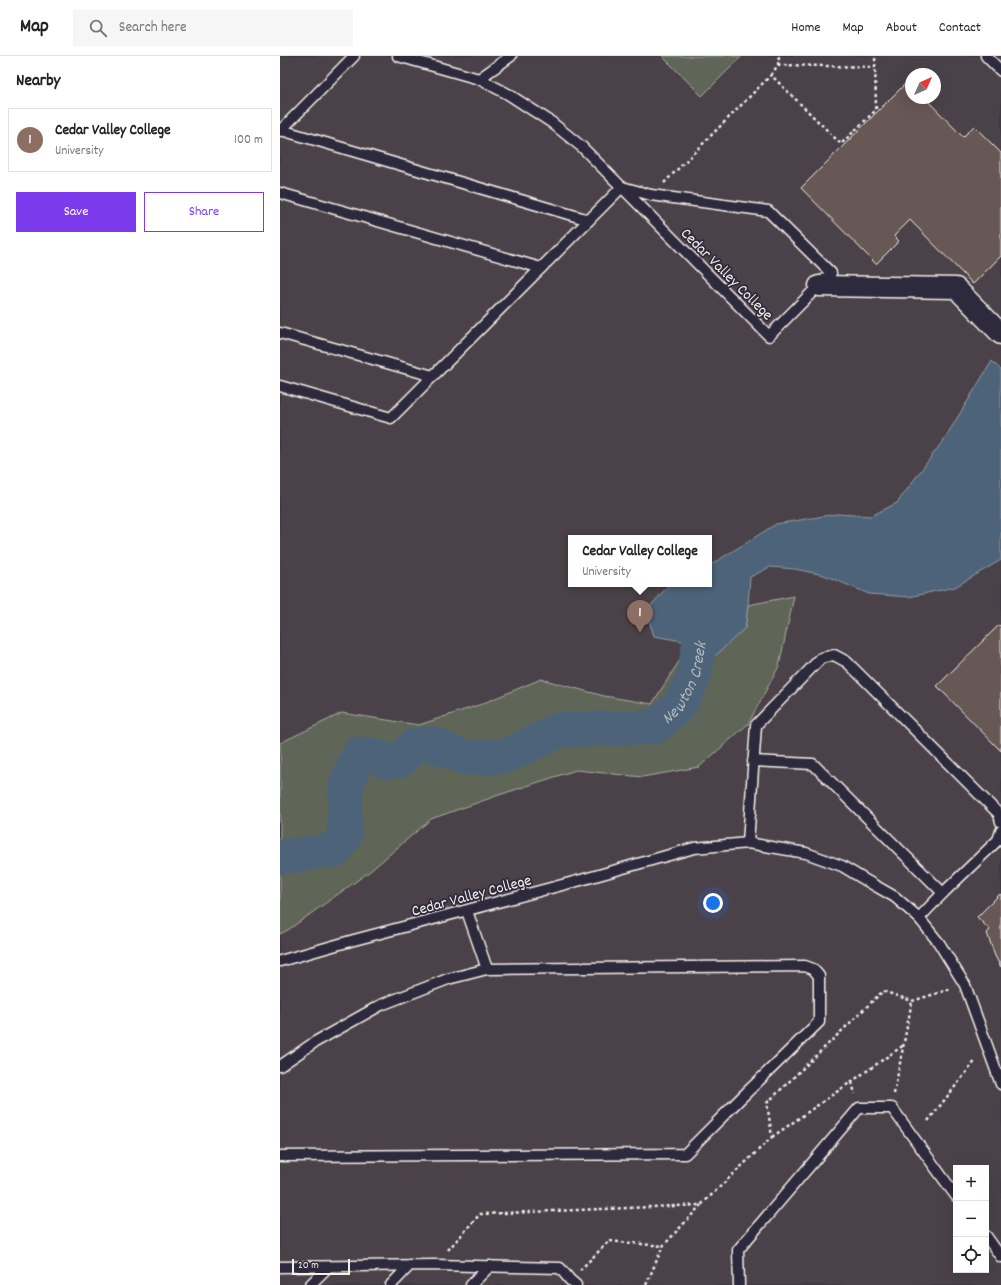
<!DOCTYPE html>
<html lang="en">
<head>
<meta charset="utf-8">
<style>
	:root { --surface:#fff; --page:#f6f6f6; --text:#222; --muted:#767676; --line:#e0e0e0; --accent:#7c3aed }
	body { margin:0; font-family:Dekko,sans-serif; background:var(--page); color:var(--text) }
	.controls { position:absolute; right:12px; bottom:12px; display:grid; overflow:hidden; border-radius:0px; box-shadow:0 4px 16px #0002 }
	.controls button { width:36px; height:36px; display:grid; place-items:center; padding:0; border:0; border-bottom:1px solid var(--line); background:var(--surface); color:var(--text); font:20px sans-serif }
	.compass { position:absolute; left:625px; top:12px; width:36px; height:36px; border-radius:50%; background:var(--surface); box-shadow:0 4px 16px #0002; rotate:45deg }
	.scale { position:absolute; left:12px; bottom:10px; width:58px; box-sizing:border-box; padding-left:4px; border:2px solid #f4f1e8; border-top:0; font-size:11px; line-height:14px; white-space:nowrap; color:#f4f1e8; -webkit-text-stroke:3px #2f2a3d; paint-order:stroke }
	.you { position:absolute; left:433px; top:847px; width:14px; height:14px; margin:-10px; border:3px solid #fff; border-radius:50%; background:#1a73e8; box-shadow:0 0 0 6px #1a73e833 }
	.badge { display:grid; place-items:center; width:26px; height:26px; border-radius:50%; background:var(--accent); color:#fff; font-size:13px; font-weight:700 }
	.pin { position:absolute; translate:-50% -33px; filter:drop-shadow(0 1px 2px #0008) }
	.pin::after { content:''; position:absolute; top:21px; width:14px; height:12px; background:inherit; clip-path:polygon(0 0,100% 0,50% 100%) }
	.popup { position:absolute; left:288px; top:479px; width:144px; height:52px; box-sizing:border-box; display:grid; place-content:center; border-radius:0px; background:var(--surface); filter:drop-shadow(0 1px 3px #0005); font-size:13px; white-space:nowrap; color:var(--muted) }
	.popup b { font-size:15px; color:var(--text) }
	.popup::after { content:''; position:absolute; left:50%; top:100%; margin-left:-8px; border:8px solid transparent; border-top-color:var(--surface) }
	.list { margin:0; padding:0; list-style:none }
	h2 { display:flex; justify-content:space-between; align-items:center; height:52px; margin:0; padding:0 16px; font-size:17px }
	h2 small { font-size:13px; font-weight:400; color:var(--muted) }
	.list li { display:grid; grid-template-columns:26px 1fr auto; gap:12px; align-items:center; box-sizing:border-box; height:64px; margin:0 8px 8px; padding:0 8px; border:1px solid var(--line); border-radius:0px }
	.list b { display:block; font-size:15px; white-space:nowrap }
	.list p { margin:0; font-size:13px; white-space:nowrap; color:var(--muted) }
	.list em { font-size:13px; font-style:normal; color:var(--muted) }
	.actions { display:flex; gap:8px; padding:12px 16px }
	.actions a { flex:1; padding:9px 0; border:1px solid var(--accent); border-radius:0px; text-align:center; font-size:14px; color:var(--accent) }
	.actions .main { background:var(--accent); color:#fff }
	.icon { flex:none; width:22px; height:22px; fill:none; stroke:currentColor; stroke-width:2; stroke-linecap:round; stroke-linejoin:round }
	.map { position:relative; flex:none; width:721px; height:1229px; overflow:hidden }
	header { display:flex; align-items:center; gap:24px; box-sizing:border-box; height:56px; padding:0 20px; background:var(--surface); border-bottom:1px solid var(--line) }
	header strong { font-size:19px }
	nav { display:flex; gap:22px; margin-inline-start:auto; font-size:14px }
	.search { width:280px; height:36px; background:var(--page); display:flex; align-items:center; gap:10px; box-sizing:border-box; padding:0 14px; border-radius:0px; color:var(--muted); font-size:15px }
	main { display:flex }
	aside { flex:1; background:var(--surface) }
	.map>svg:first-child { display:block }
</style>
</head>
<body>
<header>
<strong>Map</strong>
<div class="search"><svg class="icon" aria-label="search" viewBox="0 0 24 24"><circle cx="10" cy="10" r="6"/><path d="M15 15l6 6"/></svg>Search here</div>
<nav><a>Home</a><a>Map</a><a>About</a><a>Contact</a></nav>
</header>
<main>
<aside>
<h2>Nearby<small></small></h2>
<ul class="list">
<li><span class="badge" style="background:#8d6e63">1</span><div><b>Cedar Valley College</b><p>University</p></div><em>100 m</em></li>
</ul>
<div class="actions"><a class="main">Save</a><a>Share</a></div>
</aside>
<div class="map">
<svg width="721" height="1229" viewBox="0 0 721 1229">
	<rect width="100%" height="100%" fill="#403844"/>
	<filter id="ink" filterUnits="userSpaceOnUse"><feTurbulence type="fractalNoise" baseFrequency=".025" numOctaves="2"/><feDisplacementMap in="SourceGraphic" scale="8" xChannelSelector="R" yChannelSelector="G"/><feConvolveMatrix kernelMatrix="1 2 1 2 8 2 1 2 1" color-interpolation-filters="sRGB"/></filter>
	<g filter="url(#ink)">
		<path fill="#4c4249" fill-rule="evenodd" d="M 0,0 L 721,0 L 721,1229 L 0,1229 ZM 631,18 L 655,18 L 655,42 L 631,42 ZM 291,482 L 429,482 L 429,528 L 291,528 ZM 676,1112 L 706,1112 L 706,1214 L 676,1214 Z"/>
		<g fill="#5f6659" stroke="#aaaca0">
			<path d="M 382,0 L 462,0 L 422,40 Z"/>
			<path d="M 514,540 L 499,610 L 468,668 L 419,711 L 362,721 L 296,714 L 219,739 L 151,763 L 89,816 L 8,874 L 0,878 L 0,687 L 62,657 L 139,669 L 199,649 L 261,623 L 324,640 L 372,648 L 410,588 L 436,598 L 465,572 L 468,549 Z"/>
		</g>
		<path fill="#4e6479" stroke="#909ca5" d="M 712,305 L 721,314 L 721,504 L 675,531 L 629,541 L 589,538 L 544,519 L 515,513 L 490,511 L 470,521 L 468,549 L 465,572 L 436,599 L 402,585 L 374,580 L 366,555 L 390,528 L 429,528 L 429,510 L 496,468 L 556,458 L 591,460 L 617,447 L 665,382 Z"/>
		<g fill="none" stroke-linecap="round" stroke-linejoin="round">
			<path stroke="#4e6479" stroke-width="35" id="s1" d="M 0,801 L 55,794 L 64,781 L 66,727 L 79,698 L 92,699 L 109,706 L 122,703 L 134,690 L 152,688 L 186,702 L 226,700 L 279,674 L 375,671 L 398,651 L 414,620 L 427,545"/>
		</g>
		<g fill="#675855" stroke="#f4f1e8">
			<path d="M 628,25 L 631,28 L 631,42 L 645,42 L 683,81 L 694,70 L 721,97 L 721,200 L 693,228 L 630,164 L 614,180 L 619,185 L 596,208 L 521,132 Z"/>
			<path d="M 719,569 L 721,571 L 721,695 L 657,630 Z"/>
			<path d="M 720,838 L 721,839 L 721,911 L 715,900 L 707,877 L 710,874 L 697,861 Z"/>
		</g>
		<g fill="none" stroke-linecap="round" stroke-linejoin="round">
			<g stroke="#f4f1e8" stroke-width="13">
				<g id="lane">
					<path d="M 118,0 L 199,23 L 228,38 L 271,66 L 302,91 L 489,280 L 551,217 L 488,155 L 371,139 L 342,131"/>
					<path d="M 706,0 L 721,15"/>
					<path d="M 199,23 L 231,0"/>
					<path d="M 1,74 L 309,164"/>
					<path d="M 0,75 L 74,0"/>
					<path d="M 0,137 L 261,212"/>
					<path d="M 0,277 L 153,320"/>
					<path d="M 0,330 L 111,362 L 342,131"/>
					<path d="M 473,705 L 533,708 L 663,837 L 718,784 L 721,775"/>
					<path d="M 468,787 L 476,669 L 541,602 L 554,599 L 567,606 L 719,758 L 721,766"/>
					<path d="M 187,855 L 207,913"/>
					<path d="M 639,862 L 663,837"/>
					<path d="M 0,905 L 74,884 L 301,824 L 414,792 L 468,787 L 526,797 L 562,810 L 587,825 L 615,841 L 639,862 L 659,887 L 685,929 L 721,1028"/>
					<path d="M 0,1010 L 35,986 L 101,949 L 168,923 L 207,913 L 525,910 L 533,913 L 539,920 L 539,966 L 462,1041 L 405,1098 L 0,1100"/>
					<path d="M 706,1180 L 721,1201"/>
					<path d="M 0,1211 L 155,1209 L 280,1212 L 290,1224 L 296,1229"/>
					<path d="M 30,1229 L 48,1211"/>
					<path d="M 111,1229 L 130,1209"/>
					<path d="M 191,1229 L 210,1210"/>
					<path d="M 459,1229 L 458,1194 L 579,1052 L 612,1052 L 676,1140"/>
				</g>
			</g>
			<g stroke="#f4f1e8" stroke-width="23">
				<path id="street" d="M 539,230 L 676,232 L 721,278"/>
			</g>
			<g stroke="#f4f1e8" stroke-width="2.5" stroke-dasharray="3 3" stroke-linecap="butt">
				<path d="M 498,9 L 499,0"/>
				<path d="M 491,19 L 498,9 L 595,11"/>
				<path d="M 384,127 L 491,19 L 561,88 L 596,54 L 595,0"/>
				<path d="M 572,1026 L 575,1038"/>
				<path d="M 614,1038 L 632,945"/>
				<path d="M 648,1065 L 696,1004"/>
				<path d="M 492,1081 L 624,989"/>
				<path d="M 168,1194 L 200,1158 L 421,1149 L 492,1081 L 487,1047 L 603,935 L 632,945 L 671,933"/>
				<path d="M 300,1214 L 329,1185 L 383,1190"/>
				<path d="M 366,1229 L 383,1190 L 421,1149"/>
			</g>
			<use href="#lane" stroke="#2f2a3d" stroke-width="10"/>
			<use href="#street" stroke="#2f2a3d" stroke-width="20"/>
		</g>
	</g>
	<g text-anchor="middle" stroke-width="3.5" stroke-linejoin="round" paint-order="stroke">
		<g font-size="16" fill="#f4f1e8" stroke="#2f2a3d">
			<text transform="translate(448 217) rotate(45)" y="6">Cedar Valley College</text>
			<text transform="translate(191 838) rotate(-15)" y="6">Cedar Valley College</text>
		</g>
		<g font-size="17" font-style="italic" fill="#b2b9bc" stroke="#2f2a3d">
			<text dy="6" stroke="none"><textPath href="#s1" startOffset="525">Newton Creek</textPath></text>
		</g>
	</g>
</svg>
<div class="controls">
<button>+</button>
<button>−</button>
<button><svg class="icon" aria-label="locate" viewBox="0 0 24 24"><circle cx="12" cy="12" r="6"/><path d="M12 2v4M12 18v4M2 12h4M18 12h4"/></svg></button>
</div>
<svg class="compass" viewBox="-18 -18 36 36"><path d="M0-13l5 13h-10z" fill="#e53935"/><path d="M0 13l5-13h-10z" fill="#767676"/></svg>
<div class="scale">20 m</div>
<div class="you"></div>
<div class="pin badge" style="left:360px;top:577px;background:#8d6e63">1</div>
<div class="popup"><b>Cedar Valley College</b>University</div>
</div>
</main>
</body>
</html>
